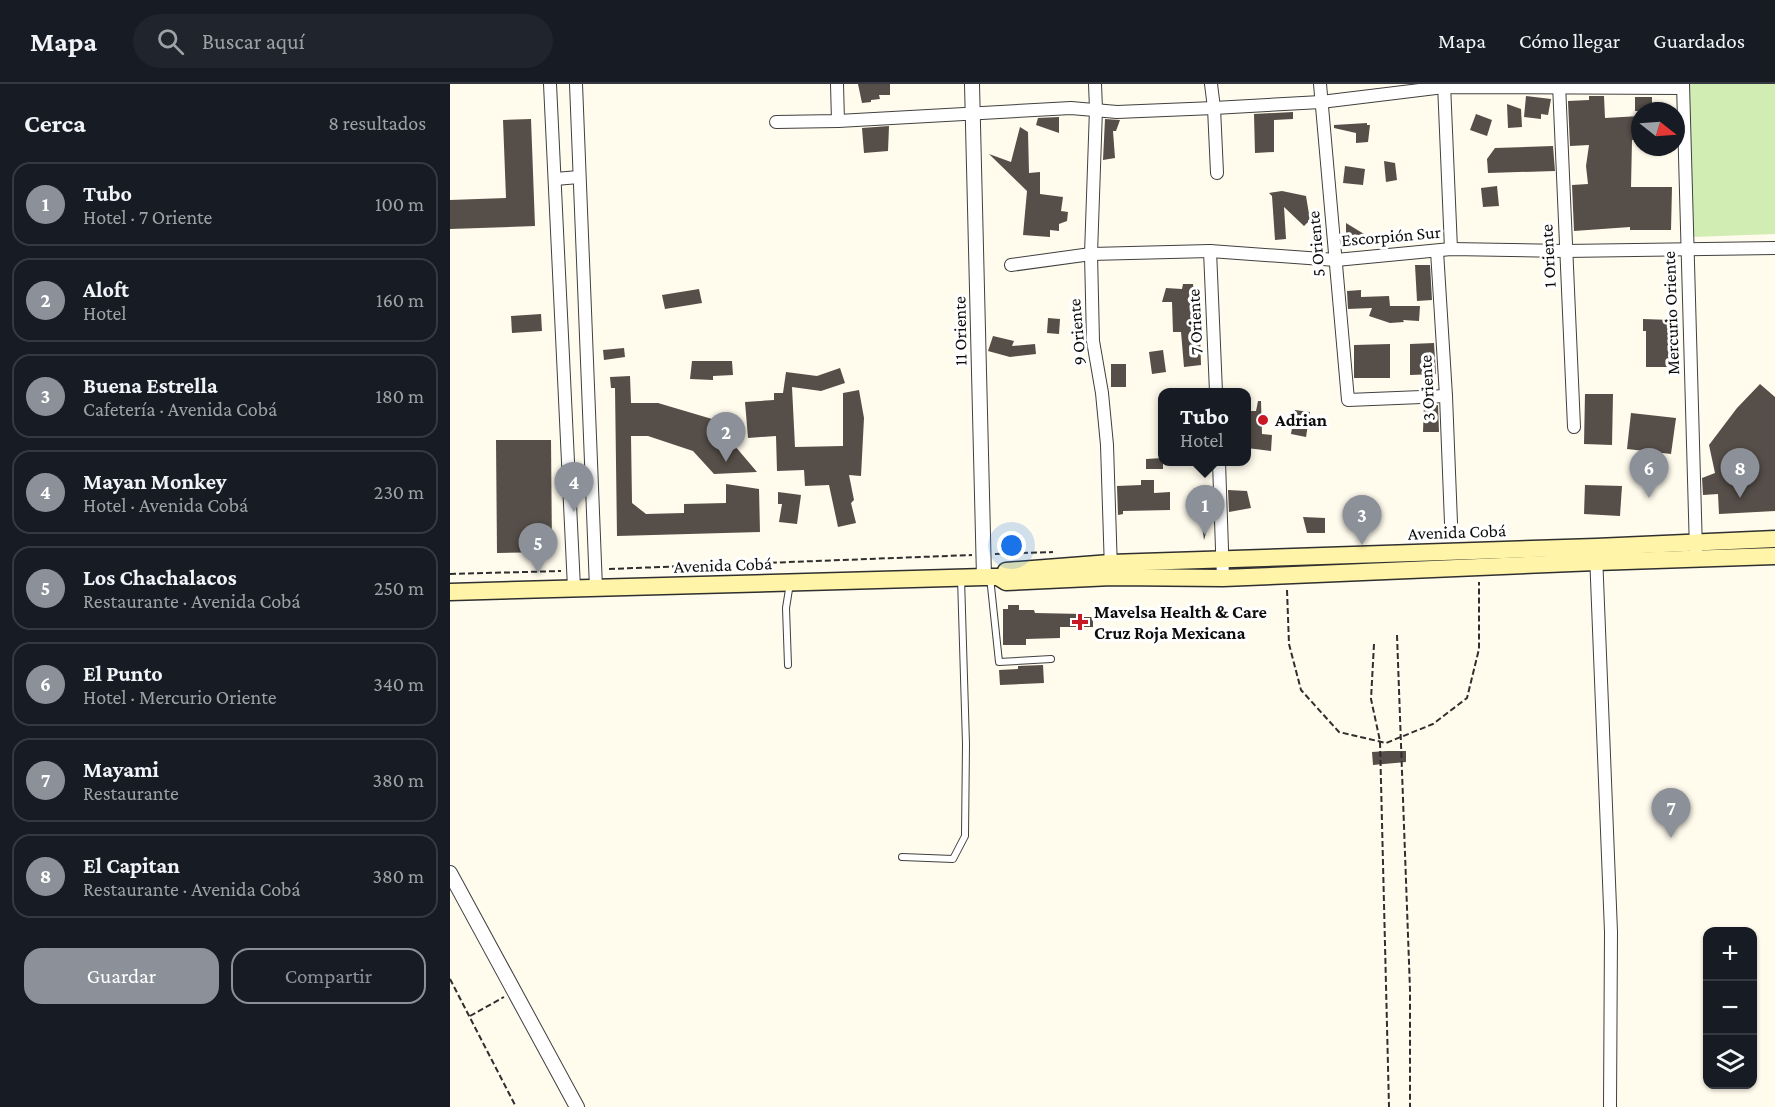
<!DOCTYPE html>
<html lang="es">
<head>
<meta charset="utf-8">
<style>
	:root { --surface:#171b24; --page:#20242c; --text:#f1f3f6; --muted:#9ea1a6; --line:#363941; --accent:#8c9099 }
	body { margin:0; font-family:"Crimson Pro",serif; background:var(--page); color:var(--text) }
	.controls { position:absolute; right:18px; bottom:18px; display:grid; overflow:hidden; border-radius:12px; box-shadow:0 2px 4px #0004 }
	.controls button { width:54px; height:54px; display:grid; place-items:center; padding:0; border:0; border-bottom:2px solid var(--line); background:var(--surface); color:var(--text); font:30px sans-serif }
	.compass { position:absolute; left:1181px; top:18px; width:54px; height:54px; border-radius:50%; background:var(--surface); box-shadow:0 2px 4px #0004; rotate:107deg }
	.you { position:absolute; left:562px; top:462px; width:21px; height:21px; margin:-15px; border:4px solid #fff; border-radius:50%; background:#1a73e8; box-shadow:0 0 0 9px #1a73e833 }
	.badge { display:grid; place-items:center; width:39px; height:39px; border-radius:50%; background:var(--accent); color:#fff; font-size:20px; font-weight:700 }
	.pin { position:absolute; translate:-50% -50px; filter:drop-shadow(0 2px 3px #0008) }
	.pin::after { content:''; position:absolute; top:32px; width:21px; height:18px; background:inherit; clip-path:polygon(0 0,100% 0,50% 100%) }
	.popup { position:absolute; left:708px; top:304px; width:93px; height:78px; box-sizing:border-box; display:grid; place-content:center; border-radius:12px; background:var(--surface); filter:drop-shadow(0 2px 4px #0005); font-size:20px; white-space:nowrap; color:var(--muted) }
	.popup b { font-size:22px; color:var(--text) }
	.popup::after { content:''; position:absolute; left:50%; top:100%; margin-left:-12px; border:12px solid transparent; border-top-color:var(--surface) }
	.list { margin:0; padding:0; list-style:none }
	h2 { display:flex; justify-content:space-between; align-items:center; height:78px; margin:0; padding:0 24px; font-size:26px }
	h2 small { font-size:20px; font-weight:400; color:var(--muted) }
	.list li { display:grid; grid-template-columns:39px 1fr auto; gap:18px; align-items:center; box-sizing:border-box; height:84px; margin:0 12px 12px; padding:0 12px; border:2px solid var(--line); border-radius:18px }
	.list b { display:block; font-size:22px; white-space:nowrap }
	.list p { margin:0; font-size:20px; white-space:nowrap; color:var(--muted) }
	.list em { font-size:20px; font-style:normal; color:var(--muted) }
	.actions { display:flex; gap:12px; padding:18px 24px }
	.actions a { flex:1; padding:14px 0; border:2px solid var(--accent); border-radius:18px; text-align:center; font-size:21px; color:var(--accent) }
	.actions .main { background:var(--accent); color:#fff }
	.icon { flex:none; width:33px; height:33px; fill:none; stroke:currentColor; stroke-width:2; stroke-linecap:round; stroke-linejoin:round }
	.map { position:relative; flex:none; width:1325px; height:1023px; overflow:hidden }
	header { display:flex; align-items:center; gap:36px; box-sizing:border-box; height:84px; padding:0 30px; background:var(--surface); border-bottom:2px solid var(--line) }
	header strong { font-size:28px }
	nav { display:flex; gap:33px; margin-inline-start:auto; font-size:21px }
	.search { width:420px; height:54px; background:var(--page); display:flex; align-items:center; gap:15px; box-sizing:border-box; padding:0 21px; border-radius:33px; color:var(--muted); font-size:22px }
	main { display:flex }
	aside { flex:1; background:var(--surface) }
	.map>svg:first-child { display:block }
</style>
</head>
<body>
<header>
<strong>Mapa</strong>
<div class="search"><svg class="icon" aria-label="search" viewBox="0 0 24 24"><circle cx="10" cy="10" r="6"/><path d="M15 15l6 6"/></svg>Buscar aquí</div>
<nav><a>Mapa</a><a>Cómo llegar</a><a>Guardados</a></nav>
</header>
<main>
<aside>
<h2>Cerca<small>8 resultados</small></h2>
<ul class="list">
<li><span class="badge">1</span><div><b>Tubo</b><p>Hotel · 7 Oriente</p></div><em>100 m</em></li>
<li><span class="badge">2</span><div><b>Aloft</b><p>Hotel</p></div><em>160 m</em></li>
<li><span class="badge">3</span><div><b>Buena Estrella</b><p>Cafetería · Avenida Cobá</p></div><em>180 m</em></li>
<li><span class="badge">4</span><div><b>Mayan Monkey</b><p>Hotel · Avenida Cobá</p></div><em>230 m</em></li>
<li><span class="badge">5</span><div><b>Los Chachalacos</b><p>Restaurante · Avenida Cobá</p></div><em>250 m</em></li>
<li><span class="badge">6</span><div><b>El Punto</b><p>Hotel · Mercurio Oriente</p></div><em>340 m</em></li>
<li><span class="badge">7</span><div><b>Mayami</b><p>Restaurante</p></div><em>380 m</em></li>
<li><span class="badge">8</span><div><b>El Capitan</b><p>Restaurante · Avenida Cobá</p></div><em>380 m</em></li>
</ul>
<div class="actions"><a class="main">Guardar</a><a>Compartir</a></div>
</aside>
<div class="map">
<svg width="1325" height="1023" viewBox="0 0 1325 1023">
	<rect width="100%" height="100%" fill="#fffbed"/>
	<path fill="#d2edb3" d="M 1237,0 L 1325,0 L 1325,150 L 1243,153 Z"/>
	<g fill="#564e48">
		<path d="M 408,0 L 440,0 L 440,11 L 429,11 L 430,15 L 421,16 L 421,18 L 412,19 Z"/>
		<path d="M 1076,12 L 1101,15 L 1098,31 L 1091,30 L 1091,35 L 1074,33 Z"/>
		<path d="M 1139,12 L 1154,12 L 1155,34 L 1190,32 L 1190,55 L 1182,56 L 1181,103 L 1222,103 L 1221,146 L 1180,146 L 1180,143 L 1124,147 L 1122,101 L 1138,100 L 1136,82 L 1139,61 L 1120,62 L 1118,17 L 1139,16 Z"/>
		<rect x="1185" y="13" width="17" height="14"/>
		<path d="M 1057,20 L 1071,25 L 1072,43 L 1058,44 Z"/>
		<path d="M 843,28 L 843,35 L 824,36 L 824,68 L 805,69 L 804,30 Z"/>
		<path d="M 1026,30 L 1042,36 L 1037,52 L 1020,46 Z"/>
		<path d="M 609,33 L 609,49 L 586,41 L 588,34 Z"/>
		<path d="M 81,35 L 85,142 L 0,145 L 0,116 L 56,114 L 53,36 Z"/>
		<path d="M 655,35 L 670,36 L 666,47 L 663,47 L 665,74 L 653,76 Z"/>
		<path d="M 917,39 L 917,41 L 920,41 L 918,58 L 906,59 L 906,49 L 884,44 L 884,41 Z"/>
		<path d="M 439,42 L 438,67 L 414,69 L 412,44 Z"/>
		<path d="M 570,43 L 578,48 L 579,89 L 590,88 L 590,110 L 613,113 L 611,127 L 618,128 L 617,137 L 609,140 L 609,147 L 600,146 L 600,153 L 573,151 L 577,107 L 539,70 L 561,78 Z"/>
		<path d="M 1103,62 L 1105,87 L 1038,89 L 1037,75 L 1045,64 Z"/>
		<path d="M 934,77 L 945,79 L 947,96 L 936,98 Z"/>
		<path d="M 895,82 L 915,85 L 913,101 L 893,99 Z"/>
		<path d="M 1047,102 L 1049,122 L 1033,123 L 1031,104 Z"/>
		<path d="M 832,107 L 856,112 L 860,136 L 854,142 L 834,123 L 836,155 L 825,156 L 822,112 L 819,109 Z"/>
		<path d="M 896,139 L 914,150 L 914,158 L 896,157 Z"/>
		<path d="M 965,181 L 980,181 L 982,216 L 967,217 Z"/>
		<path d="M 733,200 L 743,200 L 745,219 L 749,219 L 751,281 L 734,283 L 731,248 L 723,248 L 722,218 L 712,218 L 716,204 L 732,205 Z"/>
		<path d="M 249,205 L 252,219 L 215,225 L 212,211 Z"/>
		<path d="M 911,206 L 911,213 L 939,212 L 940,222 L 970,222 L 969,237 L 953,236 L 954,238 L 940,239 L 919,232 L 922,224 L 898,225 L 897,207 Z"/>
		<path d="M 91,230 L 92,247 L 62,249 L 61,232 Z"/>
		<path d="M 598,234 L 610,235 L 609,250 L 597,249 Z"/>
		<path d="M 1193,235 L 1221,236 L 1220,264 L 1222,264 L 1222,283 L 1196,283 L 1196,247 L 1193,247 Z"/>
		<path d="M 543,252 L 564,257 L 562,262 L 585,260 L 586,270 L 560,273 L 538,267 Z"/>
		<path d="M 984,259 L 986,290 L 960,291 L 960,260 Z"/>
		<path d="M 940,260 L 940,294 L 904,294 L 904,261 Z"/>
		<path d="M 174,264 L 175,273 L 154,276 L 153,266 Z"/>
		<path d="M 713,266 L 716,288 L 702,290 L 699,268 Z"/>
		<path d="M 242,277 L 282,277 L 283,291 L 263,292 L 263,296 L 240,295 Z"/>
		<rect x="661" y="280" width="15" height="23"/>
		<path d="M 390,284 L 395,299 L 371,307 L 342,303 L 345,363 L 393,362 L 393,309 L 409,306 L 414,334 L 411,392 L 399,391 L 404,416 L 401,419 L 406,439 L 388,443 L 379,401 L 355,402 L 354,386 L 327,387 L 326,352 L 298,354 L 295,318 L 324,316 L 324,309 L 333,309 L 336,288 L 367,292 Z"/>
		<path d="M 180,292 L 181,319 L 208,319 L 262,335 L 307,388 L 264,390 L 243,367 L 198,352 L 181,352 L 182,419 L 196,430 L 234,429 L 234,420 L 276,419 L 276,400 L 309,405 L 310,448 L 167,452 L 165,304 L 161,304 L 160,293 Z"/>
		<path d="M 1310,300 L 1325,313 L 1325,427 L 1269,430 L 1268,410 L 1253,411 L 1252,394 L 1265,389 L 1259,361 L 1287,324 Z"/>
		<path d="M 1135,310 L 1163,310 L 1162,361 L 1134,360 Z"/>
		<path d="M 808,317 L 811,317 L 812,350 L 822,351 L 821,367 L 797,364 L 801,344 L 797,344 L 797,327 L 806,327 Z"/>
		<path d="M 974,321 L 988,321 L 989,348 L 973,348 Z"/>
		<path d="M 845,326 L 860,328 L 856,353 L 841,350 Z"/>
		<path d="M 1181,329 L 1226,334 L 1221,370 L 1177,365 Z"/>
		<path d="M 46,356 L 101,356 L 102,468 L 47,469 Z"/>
		<path d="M 713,374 L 713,385 L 696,385 L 696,375 Z"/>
		<path d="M 691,396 L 704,396 L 704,409 L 720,408 L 720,426 L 673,427 L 673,430 L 668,431 L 667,402 L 691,401 Z"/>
		<path d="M 1135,401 L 1172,402 L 1170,432 L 1134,430 Z"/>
		<path d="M 778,406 L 797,407 L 801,424 L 779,428 Z"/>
		<path d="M 328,408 L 351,411 L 347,440 L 329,438 L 332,420 L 328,420 Z"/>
		<path d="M 759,418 L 761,433 L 754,456 L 749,420 Z"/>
		<path d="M 853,433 L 875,434 L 875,449 L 857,449 Z"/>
		<path d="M 558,521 L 569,521 L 569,526 L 584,526 L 585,529 L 633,530 L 633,533 L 643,533 L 643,543 L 610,543 L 610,554 L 576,555 L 576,561 L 553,561 L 553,525 L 558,525 Z"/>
		<path d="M 593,581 L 594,599 L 550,601 L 549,586 L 568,585 L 568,582 Z"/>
		<path d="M 937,667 L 956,667 L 956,678 L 923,681 L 922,668 Z"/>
	</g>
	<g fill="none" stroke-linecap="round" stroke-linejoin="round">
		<g stroke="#404040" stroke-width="8">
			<g id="service">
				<path d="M 540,493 L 549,578 L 601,575"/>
				<path d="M 338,581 L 336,524 L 340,499"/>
				<path d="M 452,773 L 503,775 L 515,752 L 516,660 L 511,494"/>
			</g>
		</g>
		<g stroke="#404040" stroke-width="14">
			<g id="minor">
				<path d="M 100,0 L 124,504"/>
				<path d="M 126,0 L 146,504"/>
				<path d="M 387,0 L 388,37"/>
				<path d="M 645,0 L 646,25 L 641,170 L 643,257 L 652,309 L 657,361 L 661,486"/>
				<path d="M 761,0 L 764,24 L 767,89"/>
				<path d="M 870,0 L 898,316 L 996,312"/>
				<path d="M 994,0 L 1001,165"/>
				<path d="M 1109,0 L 1124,343"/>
				<path d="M 1233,0 L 1246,467"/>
				<path d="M 326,38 L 388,37 L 621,24 L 667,28 L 764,24 L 871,18 L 994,3 L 1233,4"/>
				<path d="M 105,95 L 129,93"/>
				<path d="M 760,167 L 766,308"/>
				<path d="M 987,167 L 996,312 L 1001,439"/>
				<path d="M 561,181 L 641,170 L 760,167 L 886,176 L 1001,165 L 1115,167 L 1325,164"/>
				<path d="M 769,378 L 773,494"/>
				<path d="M 1146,470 L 1161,848 L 1160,1023"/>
			</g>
		</g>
		<g stroke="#404040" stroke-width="16">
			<g id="tertiary">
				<path d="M 522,0 L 534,493"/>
				<path d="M 0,789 L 127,1023"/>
			</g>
		</g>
		<g stroke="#2f2f2f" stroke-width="19">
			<g id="secondary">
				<path d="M 556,487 L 660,479 L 1146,463 L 1325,455"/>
				<path d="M 0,508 L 534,493 L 548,493 L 556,498 L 662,493 L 773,494 L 1146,478 L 1325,472"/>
			</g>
		</g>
		<g stroke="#2f2f2f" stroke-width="2" stroke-dasharray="6 3" stroke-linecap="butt">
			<path d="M 545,470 L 603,468"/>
			<path d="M 159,485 L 522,471"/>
			<path d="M 0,490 L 111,487"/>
			<path d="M 837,506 L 839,560 L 851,606 L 889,648 L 936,659 L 983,640 L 1017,614 L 1029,565 L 1029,498"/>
			<path d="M 947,551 L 960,906 L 960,1023"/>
			<path d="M 924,560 L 921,615 L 930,657 L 939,1023"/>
			<path d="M 0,895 L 66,1023"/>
			<path d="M 20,932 L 54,913"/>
		</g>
		<use href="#service" stroke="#fff" stroke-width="6"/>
		<use href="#minor" stroke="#fff" stroke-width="12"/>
		<use href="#tertiary" stroke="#fff" stroke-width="14"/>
		<use href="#secondary" stroke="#fff4a8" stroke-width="16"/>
	</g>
	<g fill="#c81a25" stroke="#fff" stroke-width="2">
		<circle cx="813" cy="336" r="6"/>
		<path d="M627 529h6v6h6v6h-6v6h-6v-6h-6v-6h6z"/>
	</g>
	<g text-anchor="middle" stroke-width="6" stroke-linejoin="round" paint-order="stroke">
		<g font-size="18" fill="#0d0d0d" stroke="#fff">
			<text transform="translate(941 152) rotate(-5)" y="6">Escorpión Sur</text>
			<text transform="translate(866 160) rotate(-95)" y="6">5 Oriente</text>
			<text transform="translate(1098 172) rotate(-93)" y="6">1 Oriente</text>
			<text transform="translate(1221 229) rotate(-92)" y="6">Mercurio Oriente</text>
			<text transform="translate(745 238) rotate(-93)" y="6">7 Oriente</text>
			<text transform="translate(510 247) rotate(-91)" y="6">11 Oriente</text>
			<text transform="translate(627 248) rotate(-95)" y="6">9 Oriente</text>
			<text transform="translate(977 304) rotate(-93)" y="6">3 Oriente</text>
			<text transform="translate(1007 448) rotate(-2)" y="6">Avenida Cobá</text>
			<text transform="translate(273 481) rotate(-2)" y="6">Avenida Cobá</text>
		</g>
		<g font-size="18" font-weight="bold" fill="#0d0d0d" stroke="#fff" text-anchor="start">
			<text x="825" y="342">Adrian</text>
			<text x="644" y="534">Mavelsa Health &amp; Care<tspan x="644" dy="21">Cruz Roja Mexicana</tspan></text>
		</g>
	</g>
</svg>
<div class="controls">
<button>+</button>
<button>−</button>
<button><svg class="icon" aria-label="layers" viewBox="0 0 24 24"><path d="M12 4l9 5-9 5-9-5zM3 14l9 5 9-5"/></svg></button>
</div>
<svg class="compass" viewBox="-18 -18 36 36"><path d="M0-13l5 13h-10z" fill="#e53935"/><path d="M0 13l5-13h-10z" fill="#9ea1a6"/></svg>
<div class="you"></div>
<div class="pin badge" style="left:755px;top:451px">1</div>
<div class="popup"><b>Tubo</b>Hotel</div>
<div class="pin badge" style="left:276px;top:378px">2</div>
<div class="pin badge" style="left:912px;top:461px">3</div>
<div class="pin badge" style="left:124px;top:428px">4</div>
<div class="pin badge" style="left:88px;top:489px">5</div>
<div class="pin badge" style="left:1199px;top:414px">6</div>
<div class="pin badge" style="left:1221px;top:754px">7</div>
<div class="pin badge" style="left:1290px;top:414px">8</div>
</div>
</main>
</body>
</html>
